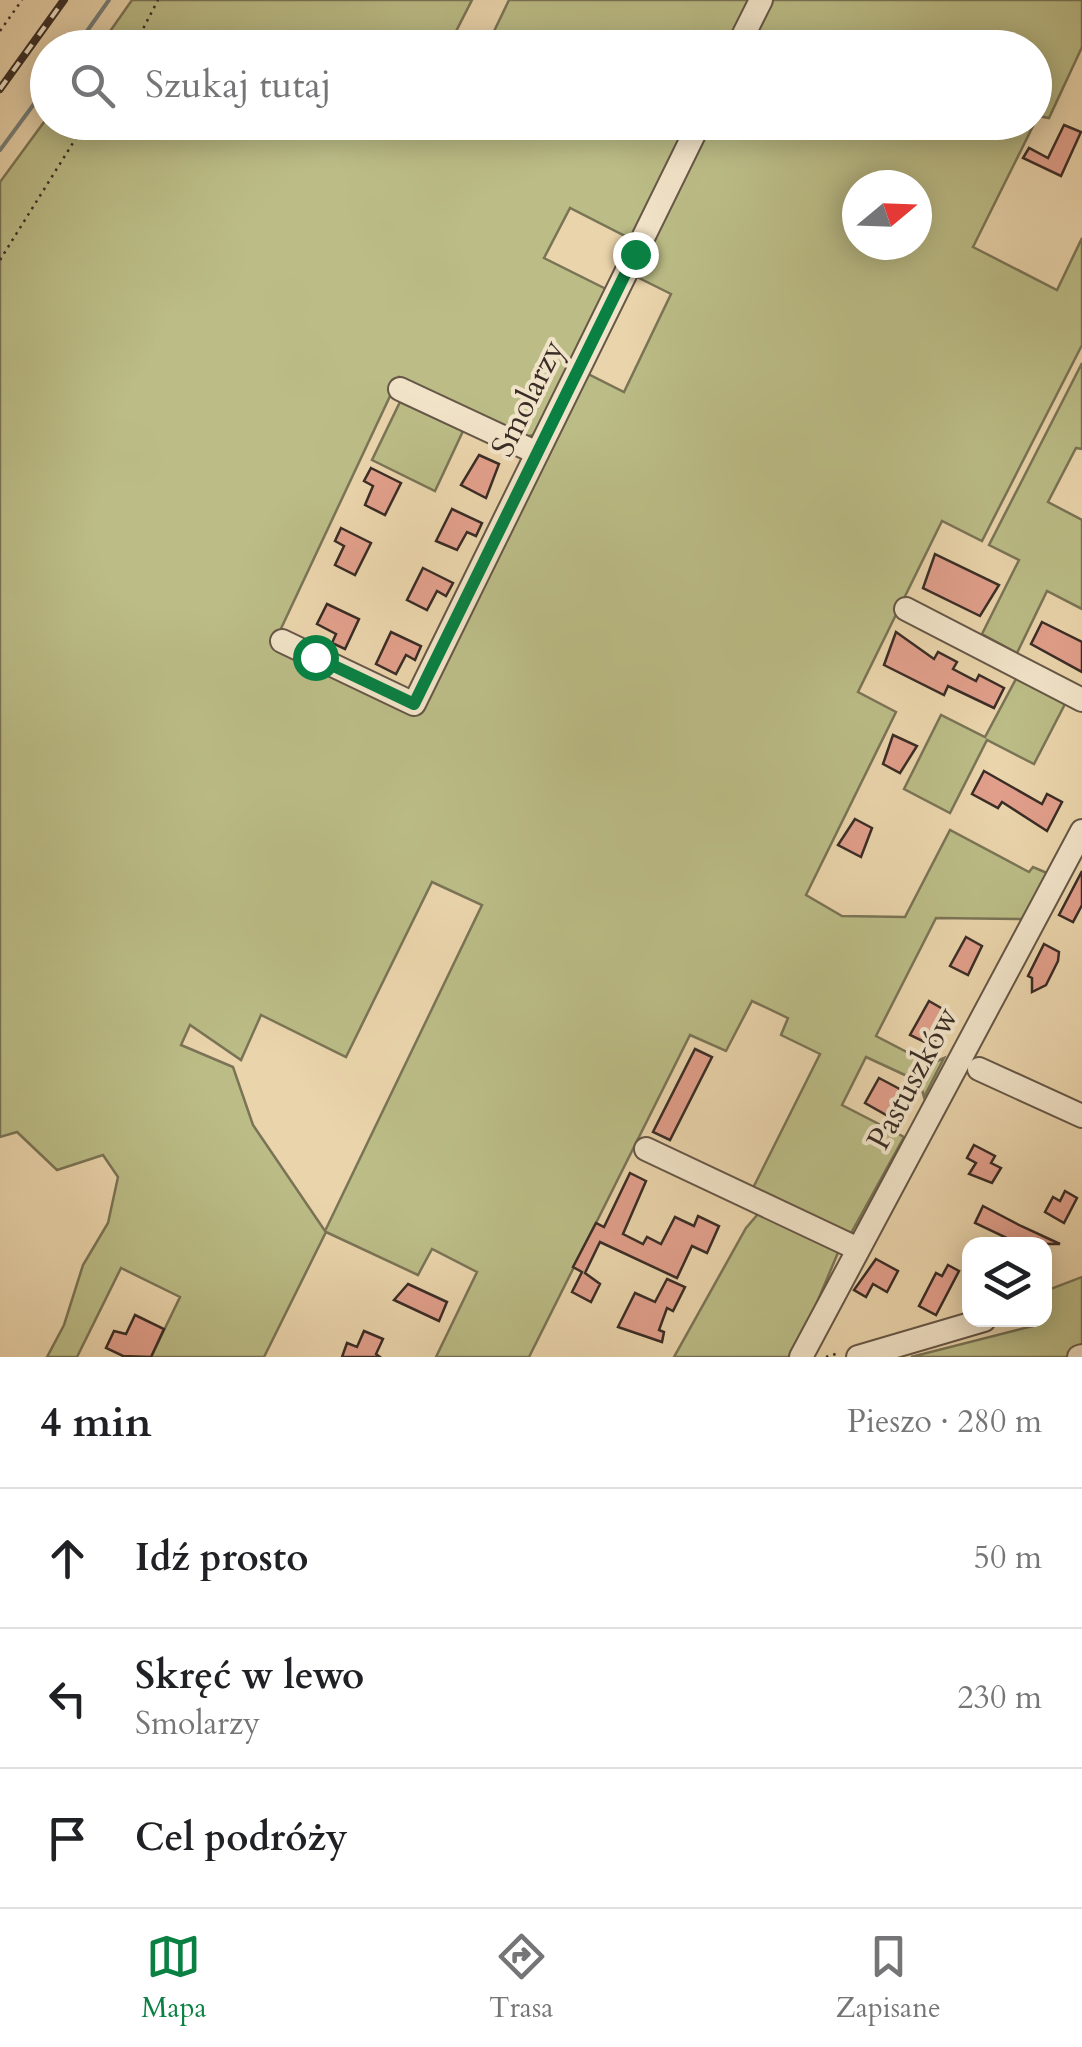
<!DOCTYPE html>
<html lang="pl">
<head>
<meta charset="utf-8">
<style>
	:root { --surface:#fff; --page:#f6f6f6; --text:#202124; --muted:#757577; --line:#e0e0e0; --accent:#0b8043 }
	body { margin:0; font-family:Cardo,serif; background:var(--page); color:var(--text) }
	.controls { position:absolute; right:30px; bottom:30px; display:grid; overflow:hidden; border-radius:20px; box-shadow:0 5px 25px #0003 }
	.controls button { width:90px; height:90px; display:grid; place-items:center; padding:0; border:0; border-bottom:2px solid var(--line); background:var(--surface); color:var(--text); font:50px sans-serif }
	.compass { position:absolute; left:842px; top:170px; width:90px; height:90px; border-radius:50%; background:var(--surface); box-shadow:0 5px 25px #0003; rotate:71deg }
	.stop { position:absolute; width:30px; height:30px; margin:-22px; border:8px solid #0b8043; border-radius:50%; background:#fff }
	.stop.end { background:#0b8043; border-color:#fff; box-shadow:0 2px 10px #0008 }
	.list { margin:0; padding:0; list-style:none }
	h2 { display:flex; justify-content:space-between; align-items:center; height:130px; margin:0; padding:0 40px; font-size:42px }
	h2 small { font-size:32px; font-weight:400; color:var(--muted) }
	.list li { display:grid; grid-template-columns:65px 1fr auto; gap:30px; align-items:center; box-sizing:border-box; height:140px; padding:0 40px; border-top:2px solid var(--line) }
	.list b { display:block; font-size:38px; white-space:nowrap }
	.list p { margin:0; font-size:32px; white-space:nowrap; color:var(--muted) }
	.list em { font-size:32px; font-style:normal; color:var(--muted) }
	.icon { flex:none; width:55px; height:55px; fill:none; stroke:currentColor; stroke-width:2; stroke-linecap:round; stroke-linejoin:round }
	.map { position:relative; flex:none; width:1082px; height:1357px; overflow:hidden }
	.search { position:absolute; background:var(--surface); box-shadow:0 5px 25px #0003; left:30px; right:30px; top:30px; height:110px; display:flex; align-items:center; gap:25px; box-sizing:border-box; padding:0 35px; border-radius:55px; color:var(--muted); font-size:38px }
	.sheet { height:550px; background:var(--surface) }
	nav { display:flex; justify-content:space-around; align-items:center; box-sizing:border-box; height:140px; border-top:2px solid var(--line); background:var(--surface); font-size:28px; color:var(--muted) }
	nav a { display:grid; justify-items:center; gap:5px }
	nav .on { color:var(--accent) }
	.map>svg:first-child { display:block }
</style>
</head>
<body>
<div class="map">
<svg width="1082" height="1357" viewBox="0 0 1082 1357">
	<rect width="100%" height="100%" fill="#ead4ab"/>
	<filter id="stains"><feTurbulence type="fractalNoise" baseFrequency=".002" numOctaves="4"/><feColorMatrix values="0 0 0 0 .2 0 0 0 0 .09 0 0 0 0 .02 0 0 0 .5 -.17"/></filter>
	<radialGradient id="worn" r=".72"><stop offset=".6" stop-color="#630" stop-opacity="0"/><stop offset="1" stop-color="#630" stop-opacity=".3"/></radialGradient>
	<g fill="#bbbc86" stroke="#7a7456" stroke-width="2.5" fill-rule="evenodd">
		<path d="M 132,0 L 472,0 L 448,47 L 99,47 Z"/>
		<path d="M 509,0 L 753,0 L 730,47 L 486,48 Z"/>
		<path d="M 767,0 L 1082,0 L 1082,47 L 1049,118 L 1038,116 L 973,247 L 1057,290 L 1082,238 L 1082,345 L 982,541 L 942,521 L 858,692 L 896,712 L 806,895 L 842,916 L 905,917 L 950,830 L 1029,872 L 1033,867 L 1047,873 L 1025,919 L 936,918 L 876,1036 L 930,1064 L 944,1058 L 924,1097 L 920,1082 L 866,1057 L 842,1105 L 904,1137 L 850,1235 L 751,1192 L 820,1054 L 781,1035 L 788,1018 L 752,1001 L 726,1051 L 690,1035 L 529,1357 L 436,1357 L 477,1272 L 432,1249 L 418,1275 L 326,1232 L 264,1357 L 151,1357 L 180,1297 L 121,1268 L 77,1357 L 47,1357 L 64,1325 L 83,1265 L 108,1223 L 118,1177 L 103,1155 L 57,1170 L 17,1132 L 0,1137 L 0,182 L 47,118 L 48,122 L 421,122 L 443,132 L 449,122 L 694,123 L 633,240 L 570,208 L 544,258 L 610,291 L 540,433 L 526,437 L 399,377 L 278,635 L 417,712 L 584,372 L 624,392 L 671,294 L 633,275 L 707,123 L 1034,122 L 1034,48 L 744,47 ZM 857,185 L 917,185 L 917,245 L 857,245 ZM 432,882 L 482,905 L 325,1231 L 253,1125 L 233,1067 L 181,1045 L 190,1025 L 241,1060 L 261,1015 L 346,1057 Z"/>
		<path d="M 1082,363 L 1082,449 L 1076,448 L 1048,502 L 1082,520 L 1082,609 L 1047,591 L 1017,653 L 982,634 L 1019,560 L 989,545 Z"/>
		<path d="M 400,402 L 463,431 L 435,491 L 372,460 Z"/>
		<path d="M 1017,677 L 1065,704 L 1034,764 L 987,740 L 950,813 L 904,789 L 941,715 L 985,737 Z"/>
		<path d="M 758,1214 L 840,1248 L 794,1357 L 674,1357 L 746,1228 Z"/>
		<path d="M 1082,1277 L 1082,1357 L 911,1357 L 1037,1325 L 1037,1320 L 1044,1320 L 1045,1291 Z"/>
	</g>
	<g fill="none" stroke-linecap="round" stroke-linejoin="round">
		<g stroke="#757f7b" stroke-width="4">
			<path d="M 75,48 L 109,0"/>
			<path d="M 0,150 L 48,85"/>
		</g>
	</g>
	<g fill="#e19f8b" stroke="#3a2d26" stroke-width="2.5">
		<path d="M 1064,125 L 1081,132 L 1061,176 L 1023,158 L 1029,148 L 1048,158 Z"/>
		<path d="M 479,455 L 499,464 L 486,498 L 461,485 Z"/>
		<path d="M 371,468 L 401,483 L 385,515 L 365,505 L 373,486 L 364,481 Z"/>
		<path d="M 452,509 L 482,523 L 476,536 L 467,532 L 457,550 L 436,541 Z"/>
		<path d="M 341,528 L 371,543 L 355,575 L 335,565 L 344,546 L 335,541 Z"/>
		<path d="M 935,554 L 999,585 L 980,616 L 923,588 Z"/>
		<path d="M 423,568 L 453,583 L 446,596 L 437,591 L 427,610 L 407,600 Z"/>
		<path d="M 327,604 L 359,619 L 345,649 L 332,643 L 336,634 L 317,624 Z"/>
		<path d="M 1042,622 L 1082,642 L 1082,672 L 1031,644 Z"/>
		<path d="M 391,632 L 421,646 L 415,660 L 406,655 L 396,674 L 376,664 Z"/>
		<path d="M 896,632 L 934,659 L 938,652 L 957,662 L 953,669 L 976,681 L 979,675 L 1004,688 L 994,708 L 948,686 L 944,695 L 884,665 Z"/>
		<path d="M 893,735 L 917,746 L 900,773 L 883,764 Z"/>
		<path d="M 984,771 L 1042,804 L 1047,794 L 1062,802 L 1047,831 L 1002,802 L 998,808 L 972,794 Z"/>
		<path d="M 855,819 L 872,828 L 861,857 L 838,845 Z"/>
		<path d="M 1082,871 L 1082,905 L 1073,922 L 1059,915 Z"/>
		<path d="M 966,937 L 982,946 L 968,975 L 950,966 Z"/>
		<path d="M 1044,944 L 1059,952 L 1058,961 L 1046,985 L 1032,992 L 1032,978 L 1028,976 Z"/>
		<path d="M 929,1001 L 948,1012 L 933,1046 L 910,1035 Z"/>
		<path d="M 695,1049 L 712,1057 L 670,1140 L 653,1132 Z"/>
		<path d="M 879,1078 L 911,1095 L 904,1108 L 895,1103 L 888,1116 L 865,1103 Z"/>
		<path d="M 974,1145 L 995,1156 L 991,1163 L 1001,1168 L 992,1183 L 969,1174 L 976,1163 L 967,1158 Z"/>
		<path d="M 630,1173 L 646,1181 L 623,1234 L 643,1244 L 647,1237 L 661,1244 L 675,1217 L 694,1226 L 698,1216 L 719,1226 L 707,1253 L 692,1246 L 677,1278 L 600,1242 L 585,1273 L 600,1284 L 591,1302 L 572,1292 L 582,1272 L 573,1267 L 596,1223 L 604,1227 Z"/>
		<path d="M 1065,1191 L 1077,1198 L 1064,1223 L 1045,1212 L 1053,1197 L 1060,1201 Z"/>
		<path d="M 983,1206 L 1021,1226 L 1060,1244 L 1004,1244 L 1007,1238 L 975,1223 Z"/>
		<path d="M 876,1259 L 898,1271 L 887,1292 L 873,1284 L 866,1297 L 854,1290 Z"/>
		<path d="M 948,1265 L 959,1271 L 936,1315 L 919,1306 L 936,1273 L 942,1276 Z"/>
		<path d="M 667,1279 L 685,1287 L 673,1311 L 667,1308 L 659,1330 L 664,1332 L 662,1342 L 618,1327 L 635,1293 L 655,1302 Z"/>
		<path d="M 408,1284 L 447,1302 L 439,1321 L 394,1300 Z"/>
		<path d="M 135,1315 L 164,1329 L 151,1357 L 123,1356 L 106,1348 L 114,1331 L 126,1334 Z"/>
		<path d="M 364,1331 L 383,1339 L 376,1354 L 380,1357 L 342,1357 L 347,1343 L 357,1347 Z"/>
	</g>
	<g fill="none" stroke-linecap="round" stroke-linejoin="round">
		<g stroke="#665747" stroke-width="26">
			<g id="minor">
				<path d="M 737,48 L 761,0"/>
				<path d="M 400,389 L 537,453"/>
				<path d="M 906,609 L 1082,700"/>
				<path d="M 282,641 L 414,704 L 700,122"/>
				<path d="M 979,1069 L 1082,1116"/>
				<path d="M 646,1149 L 858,1249"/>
				<path d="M 801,1357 L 1082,831"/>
				<path d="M 858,1357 L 984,1320"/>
				<path d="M 1079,1357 L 1082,1356"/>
			</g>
		</g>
		<g stroke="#3a2d26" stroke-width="2.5" stroke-dasharray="2.5 5" stroke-linecap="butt">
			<path d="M 0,31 L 22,0"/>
			<path d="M 133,48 L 158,0"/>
			<path d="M 0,260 L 86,122"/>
			<path d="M 826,1357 L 839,1353"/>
		</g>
		<use href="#minor" stroke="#f1e3c8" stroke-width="22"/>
		<g stroke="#3a2d26" stroke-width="8">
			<path id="rail" d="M 0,89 L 64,0"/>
		</g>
		<use href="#rail" stroke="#f1e3c8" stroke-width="4" stroke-dasharray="11" stroke-linecap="butt"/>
	</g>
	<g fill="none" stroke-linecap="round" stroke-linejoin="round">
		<path stroke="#0b8043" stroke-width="12" d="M 315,657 L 414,704 L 635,254"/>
	</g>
	<g text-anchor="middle" stroke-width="8" stroke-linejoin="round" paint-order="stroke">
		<g font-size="32" fill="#3a2d26" stroke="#f1e3c8">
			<text transform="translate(527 398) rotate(-64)" y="11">Smolarzy</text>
			<text transform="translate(912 1078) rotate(-62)" y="11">Pastuszków</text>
		</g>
	</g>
	<rect width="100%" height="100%" filter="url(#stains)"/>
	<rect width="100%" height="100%" fill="url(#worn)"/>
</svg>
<div class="controls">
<button><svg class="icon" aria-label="layers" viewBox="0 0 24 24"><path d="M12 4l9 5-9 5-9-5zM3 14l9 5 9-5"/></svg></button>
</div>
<svg class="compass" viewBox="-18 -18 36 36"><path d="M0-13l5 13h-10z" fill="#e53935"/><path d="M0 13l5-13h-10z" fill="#757577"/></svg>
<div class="stop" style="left:315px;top:657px"></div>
<div class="stop end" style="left:635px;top:254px"></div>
<div class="search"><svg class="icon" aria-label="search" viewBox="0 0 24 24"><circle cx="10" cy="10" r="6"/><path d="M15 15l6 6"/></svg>Szukaj tutaj</div>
</div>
<section class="sheet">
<h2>4 min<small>Pieszo · 280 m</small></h2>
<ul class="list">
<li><svg class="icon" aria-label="ahead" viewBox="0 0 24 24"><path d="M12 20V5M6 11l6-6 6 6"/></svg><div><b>Idź prosto</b></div><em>50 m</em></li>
<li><svg class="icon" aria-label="left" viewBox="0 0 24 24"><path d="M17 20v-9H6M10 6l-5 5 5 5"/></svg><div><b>Skręć w lewo</b><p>Smolarzy</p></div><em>230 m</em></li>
<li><svg class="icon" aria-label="arrive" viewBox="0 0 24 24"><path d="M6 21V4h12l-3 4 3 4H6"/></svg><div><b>Cel podróży</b></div></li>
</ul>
</section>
<nav>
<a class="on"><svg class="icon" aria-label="map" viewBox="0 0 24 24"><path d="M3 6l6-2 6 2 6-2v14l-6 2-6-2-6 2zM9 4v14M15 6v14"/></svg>Mapa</a>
<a><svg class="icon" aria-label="directions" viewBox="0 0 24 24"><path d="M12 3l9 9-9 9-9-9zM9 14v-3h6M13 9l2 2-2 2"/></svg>Trasa</a>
<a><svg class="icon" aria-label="saved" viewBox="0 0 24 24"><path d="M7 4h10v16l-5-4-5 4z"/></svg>Zapisane</a>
</nav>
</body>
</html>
